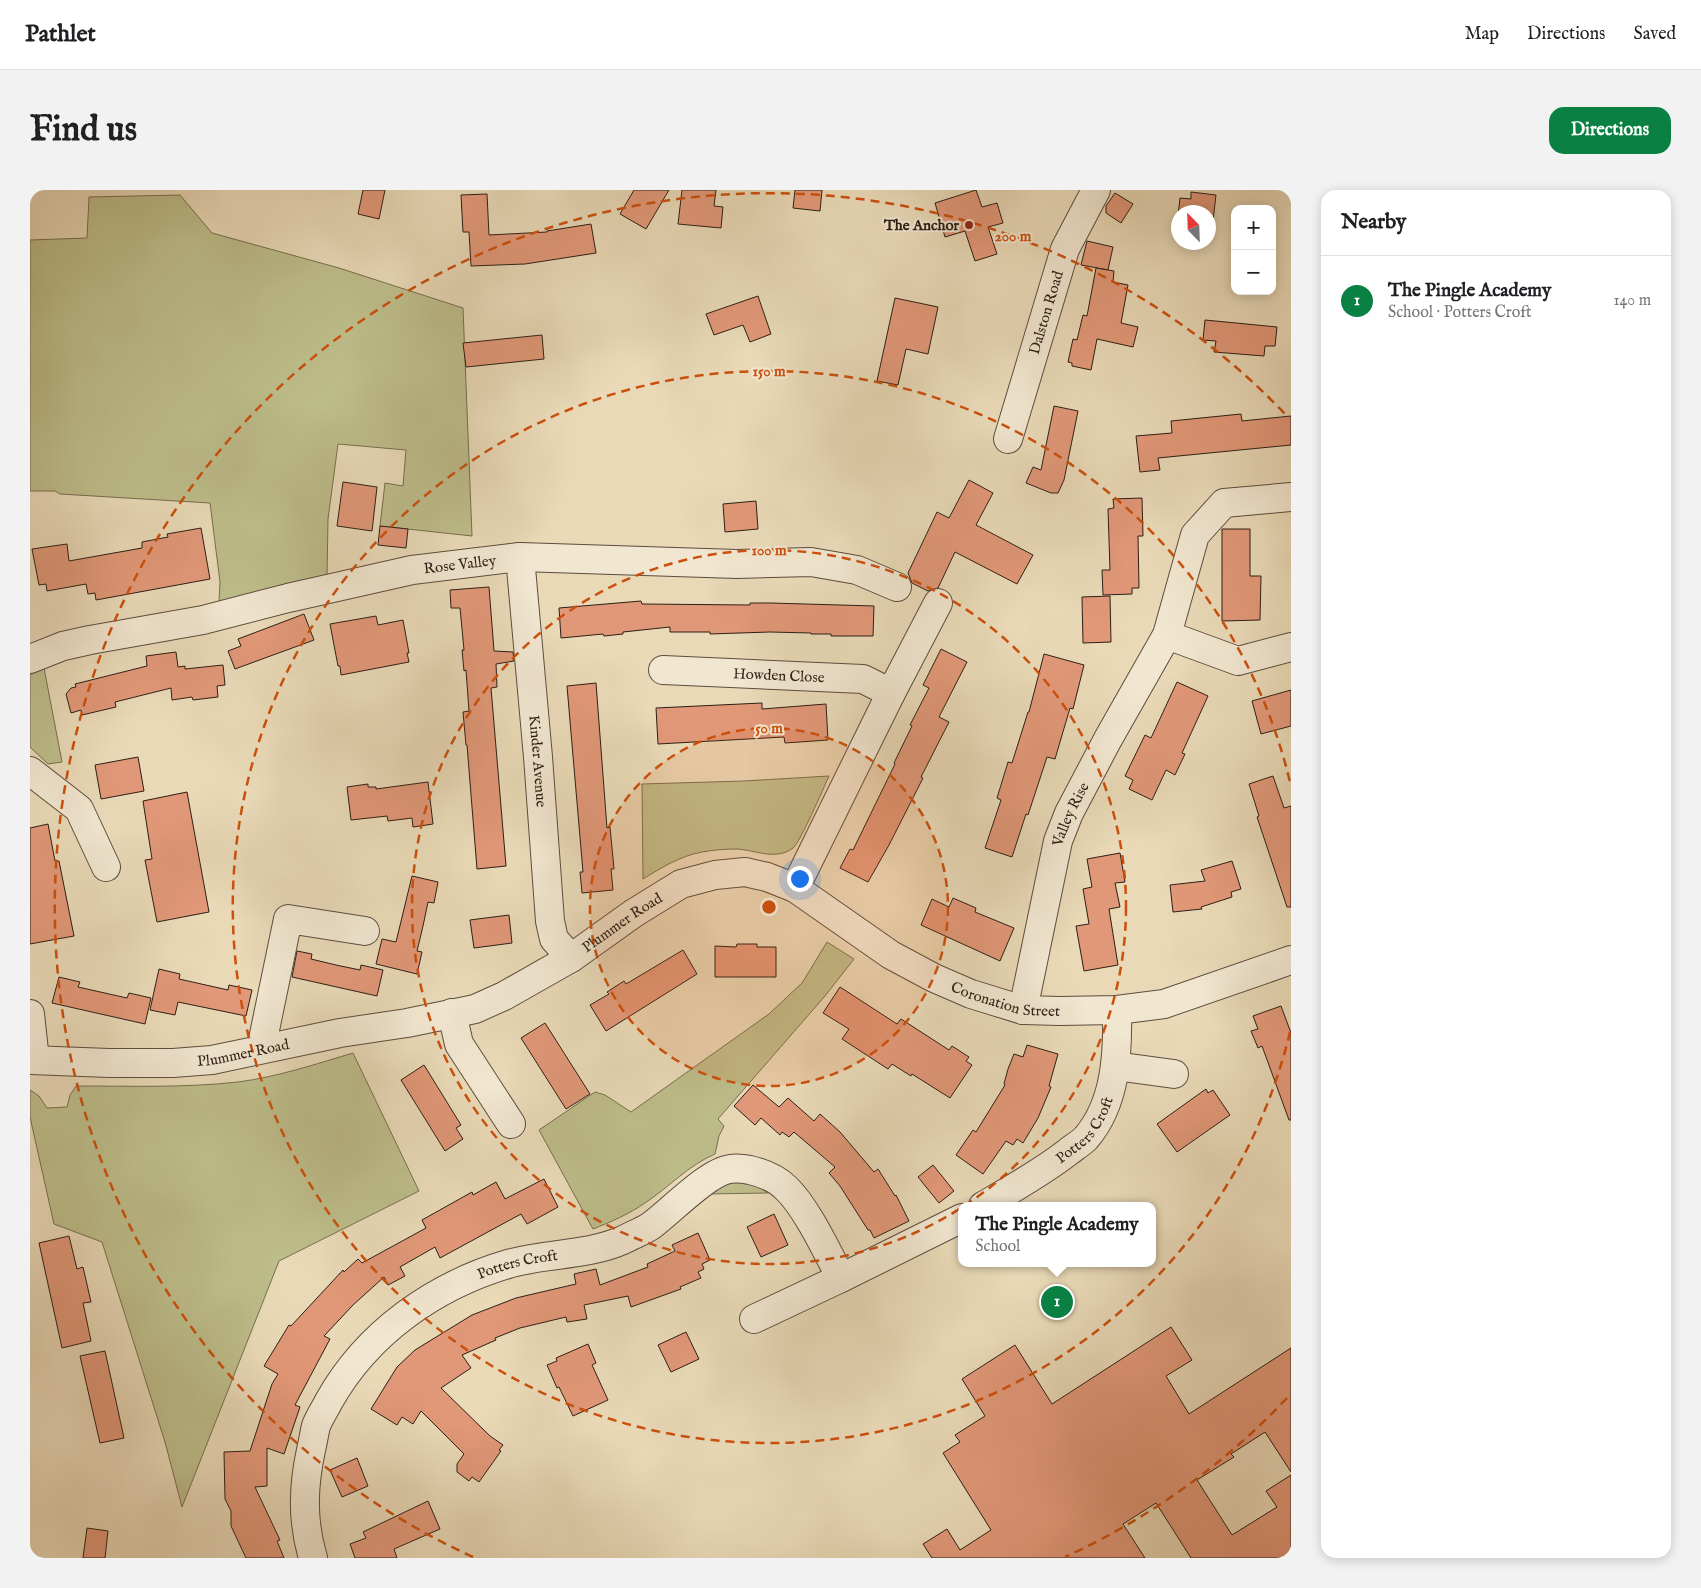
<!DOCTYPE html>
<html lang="en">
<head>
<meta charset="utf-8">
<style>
	:root { --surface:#fff; --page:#f2f2f2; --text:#202124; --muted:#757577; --line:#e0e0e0; --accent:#0b8043 }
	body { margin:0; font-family:"IM FELL English",serif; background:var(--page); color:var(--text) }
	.controls { position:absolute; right:15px; top:15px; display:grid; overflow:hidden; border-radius:10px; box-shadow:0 2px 12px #0003 }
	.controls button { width:45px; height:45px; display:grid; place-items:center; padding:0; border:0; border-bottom:1px solid var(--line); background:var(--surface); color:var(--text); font:25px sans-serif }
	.compass { position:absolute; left:1141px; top:15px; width:45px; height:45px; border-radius:50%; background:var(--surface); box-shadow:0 2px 12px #0003; rotate:337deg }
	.you { position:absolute; left:769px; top:688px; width:18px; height:18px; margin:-12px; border:4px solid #fff; border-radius:50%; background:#1a73e8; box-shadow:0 0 0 8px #1a73e833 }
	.badge { display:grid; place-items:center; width:32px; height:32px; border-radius:50%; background:var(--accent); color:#fff; font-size:16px; font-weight:700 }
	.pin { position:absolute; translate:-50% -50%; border:2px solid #fff; box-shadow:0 1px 5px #0006 }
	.popup { position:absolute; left:928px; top:1012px; width:198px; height:65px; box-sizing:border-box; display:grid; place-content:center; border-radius:10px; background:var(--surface); filter:drop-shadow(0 1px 4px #0005); font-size:16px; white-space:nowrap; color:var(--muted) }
	.popup b { font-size:19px; color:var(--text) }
	.popup::after { content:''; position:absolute; left:50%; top:100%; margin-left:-10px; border:10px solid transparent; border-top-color:var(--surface) }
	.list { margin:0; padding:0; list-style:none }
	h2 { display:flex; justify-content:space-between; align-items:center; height:65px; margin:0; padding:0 20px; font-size:21px }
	h2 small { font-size:16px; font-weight:400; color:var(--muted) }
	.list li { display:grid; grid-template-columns:32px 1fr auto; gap:15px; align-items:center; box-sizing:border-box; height:90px; padding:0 20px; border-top:1px solid var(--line) }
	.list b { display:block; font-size:19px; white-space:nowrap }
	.list p { margin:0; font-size:16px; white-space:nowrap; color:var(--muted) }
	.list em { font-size:16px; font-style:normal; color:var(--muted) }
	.map { position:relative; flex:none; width:1261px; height:1368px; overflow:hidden; border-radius:15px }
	header { display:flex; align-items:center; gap:30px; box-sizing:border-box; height:70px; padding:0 25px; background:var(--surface); border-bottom:1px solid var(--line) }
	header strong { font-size:24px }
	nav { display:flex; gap:28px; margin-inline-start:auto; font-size:18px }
	.intro { display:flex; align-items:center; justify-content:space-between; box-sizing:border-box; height:120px; padding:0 30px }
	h1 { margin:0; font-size:35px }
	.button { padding:12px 22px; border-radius:15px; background:var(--accent); color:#fff; font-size:18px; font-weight:700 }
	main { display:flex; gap:30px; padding:0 30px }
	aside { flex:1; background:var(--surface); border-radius:15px; box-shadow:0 2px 12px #0003 }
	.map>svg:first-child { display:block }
</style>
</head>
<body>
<header>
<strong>Pathlet</strong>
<nav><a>Map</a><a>Directions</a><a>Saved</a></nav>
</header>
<div class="intro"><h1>Find us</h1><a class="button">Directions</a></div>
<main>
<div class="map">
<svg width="1261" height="1368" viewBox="0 0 1261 1368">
	<rect width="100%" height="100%" fill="#e9d9b7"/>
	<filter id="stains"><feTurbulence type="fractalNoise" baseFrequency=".004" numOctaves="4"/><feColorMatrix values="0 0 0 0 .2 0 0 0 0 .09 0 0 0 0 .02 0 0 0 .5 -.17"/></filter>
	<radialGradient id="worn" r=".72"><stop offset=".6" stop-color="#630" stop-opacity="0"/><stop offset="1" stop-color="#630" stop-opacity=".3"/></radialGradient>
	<g fill="#bdbd8a" stroke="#756e50">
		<path d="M 150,5 L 182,43 L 309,78 L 433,118 L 442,346 L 350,336 L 355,293 L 373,296 L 376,260 L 308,254 L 298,329 L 297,386 L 189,412 L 190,392 L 180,313 L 30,304 L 25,301 L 0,301 L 0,50 L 57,48 L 59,7 Z"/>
		<path d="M 14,478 L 32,572 L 18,574 L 0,557 L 0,485 Z"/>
		<path d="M 799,586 C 793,599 771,651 763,658 C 746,671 725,660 707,659 C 695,659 683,660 672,662 C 650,666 631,678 613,689 L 612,594 L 714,591 Z"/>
		<path d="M 797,752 L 824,769 L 795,806 L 688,929 L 694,936 L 689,946 L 685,964 C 659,975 639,997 615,1013 C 599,1024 581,1032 563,1039 L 509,940 L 565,902 L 575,905 L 601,922 L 739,824 L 772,793 Z"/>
		<path d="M 323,863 L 389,1001 L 249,1071 L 152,1317 L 135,1252 L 72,1052 L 24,1034 L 0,927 L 0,900 L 9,906 L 17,918 L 37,917 L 40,905 L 46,896 C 100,896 154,898 208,892 C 247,887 286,874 323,863 Z"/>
		<path d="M 708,985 L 742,1001 L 737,1003 L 678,1004 Z"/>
	</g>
	<g fill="#e19878" stroke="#2d1e15">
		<path d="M 333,0 L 355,0 L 349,29 L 328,24 Z"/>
		<path d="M 604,0 L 639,0 L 616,39 L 590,24 Z"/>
		<path d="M 652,0 L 686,0 L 684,16 L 693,17 L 691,38 L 648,34 Z"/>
		<path d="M 765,0 L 792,0 L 790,21 L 763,18 Z"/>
		<path d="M 946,0 L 952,17 L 967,13 L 973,33 L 958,37 L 967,64 L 945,71 L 935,41 L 915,47 L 905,13 Z"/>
		<path d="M 1161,2 L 1186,5 L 1183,31 L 1178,30 L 1178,22 L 1148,22 L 1148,26 L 1150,8 L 1161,9 Z"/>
		<path d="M 1085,3 L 1103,14 L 1091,33 L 1076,23 L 1076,16 Z"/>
		<path d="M 457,4 L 459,45 L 517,42 L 517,41 L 561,34 L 566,63 L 495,74 L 441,76 L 439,42 L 433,42 L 431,5 Z"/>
		<path d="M 1057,51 L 1083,57 L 1078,80 L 1051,75 Z"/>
		<path d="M 1066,78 L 1084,81 L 1083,92 L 1098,95 L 1091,133 L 1108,137 L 1103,157 L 1067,149 L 1061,180 L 1042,176 L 1042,173 L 1038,172 L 1043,149 L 1047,150 L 1053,125 L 1057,126 Z"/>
		<path d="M 728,106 L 741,144 L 720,152 L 713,135 L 684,145 L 676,124 Z"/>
		<path d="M 865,108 L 908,117 L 898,164 L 876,159 L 868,195 L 847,191 Z"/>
		<path d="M 1175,130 L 1247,137 L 1245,156 L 1235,156 L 1234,166 L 1184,162 L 1186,151 L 1173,150 Z"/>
		<path d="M 512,145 L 514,169 L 436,177 L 433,153 Z"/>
		<path d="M 1024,216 L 1048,221 L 1034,290 L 1028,303 L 1021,303 L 996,293 L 1003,277 L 1011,280 Z"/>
		<path d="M 1211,224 L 1212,231 L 1261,226 L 1261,255 L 1128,268 L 1130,280 L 1110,282 L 1106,246 L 1142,243 L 1141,231 Z"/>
		<path d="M 939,290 L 963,303 L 946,335 L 1003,365 L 987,394 L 925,362 L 908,398 L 898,401 L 882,393 L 878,383 L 907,322 L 919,328 Z"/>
		<path d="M 313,292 L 347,297 L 342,341 L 307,336 Z"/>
		<path d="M 1112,308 L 1113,346 L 1108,346 L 1109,398 L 1102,398 L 1102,404 L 1073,405 L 1072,380 L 1080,380 L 1078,319 L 1084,318 L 1083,309 Z"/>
		<path d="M 726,311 L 728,339 L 695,342 L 693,314 Z"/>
		<path d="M 350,336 L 378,339 L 376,358 L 348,355 Z"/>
		<path d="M 171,338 L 180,389 L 66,410 L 65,403 L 58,404 L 56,394 L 17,401 L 16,394 L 9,395 L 2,359 L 37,354 L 39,371 L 112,358 L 112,352 L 138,347 L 137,344 Z"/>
		<path d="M 1192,339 L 1220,339 L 1220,386 L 1231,386 L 1230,430 L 1192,431 Z"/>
		<path d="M 459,397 L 464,461 L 483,462 L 484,471 L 466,474 L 467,497 L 461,498 L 476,676 L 447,679 L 437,555 L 436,555 L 433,522 L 439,521 L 436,480 L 434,481 L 432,460 L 434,460 L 430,418 L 421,418 L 420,400 Z"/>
		<path d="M 1080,406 L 1081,452 L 1053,453 L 1052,407 Z"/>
		<path d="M 611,411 L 612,414 L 720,415 L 720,413 L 741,413 L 844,416 L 843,446 L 801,446 L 801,444 L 781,444 L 781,443 L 740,442 L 680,444 L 680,442 L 640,442 L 640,437 L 593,442 L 593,444 L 574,446 L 573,444 L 531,448 L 529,418 Z"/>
		<path d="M 274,424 L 284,450 L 205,479 L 198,461 L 211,456 L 208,449 Z"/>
		<path d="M 346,426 L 348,435 L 373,430 L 379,463 L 377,463 L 379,472 L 311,485 L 310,476 L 308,476 L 300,434 Z"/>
		<path d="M 911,459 L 937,472 L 909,527 L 919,532 L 891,587 L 893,588 L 859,655 L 838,692 L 810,678 L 820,659 L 823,660 L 865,574 L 864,573 L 882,536 L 880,535 L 899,498 L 893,495 Z"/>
		<path d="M 146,462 L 148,477 L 155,476 L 155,479 L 193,475 L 195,495 L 187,496 L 188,507 L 163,510 L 162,507 L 142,510 L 141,498 L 85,512 L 86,517 L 52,525 L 51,520 L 41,523 L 36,504 L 41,498 L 46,497 L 45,494 L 117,476 L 116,466 Z"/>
		<path d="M 1014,464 L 1054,475 L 1043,519 L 1040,518 L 1025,569 L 1017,567 L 998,625 L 996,624 L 982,667 L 955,658 L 971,610 L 967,608 L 978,572 L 982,573 L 998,522 L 999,522 Z"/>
		<path d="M 1147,492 L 1178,506 L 1152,563 L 1155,564 L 1145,585 L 1136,580 L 1122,610 L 1099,599 L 1103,590 L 1095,586 L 1115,545 L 1121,548 Z"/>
		<path d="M 566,493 L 577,638 L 580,637 L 584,679 L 581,679 L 583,700 L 552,703 L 550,682 L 553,682 L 537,496 Z"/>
		<path d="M 1261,500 L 1261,536 L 1231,544 L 1222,511 Z"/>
		<path d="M 732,513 L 732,519 L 796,514 L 798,550 L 755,553 L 754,547 L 628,554 L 626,518 Z"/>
		<path d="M 108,567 L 114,601 L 71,609 L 65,575 Z"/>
		<path d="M 1243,586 L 1254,618 L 1261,616 L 1261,717 L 1257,717 L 1227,627 L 1229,626 L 1219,594 Z"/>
		<path d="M 398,592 L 403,634 L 383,637 L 382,628 L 358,631 L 357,626 L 321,630 L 317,597 L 338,594 L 338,597 L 346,597 L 346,599 Z"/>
		<path d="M 157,602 L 179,722 L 127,732 L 115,670 L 122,669 L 113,611 Z"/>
		<path d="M 18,634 L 25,671 L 29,671 L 44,746 L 0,754 L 0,638 Z"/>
		<path d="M 1090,663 L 1095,692 L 1085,693 L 1090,717 L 1079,719 L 1088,775 L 1054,781 L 1046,736 L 1059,734 L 1053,699 L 1062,697 L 1057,669 Z"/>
		<path d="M 1202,671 L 1211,699 L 1201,702 L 1202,707 L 1171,717 L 1172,719 L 1143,722 L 1140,695 L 1175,691 L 1171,680 Z"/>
		<path d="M 382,686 L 408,692 L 404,713 L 398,712 L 393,736 L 387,761 L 392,762 L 387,784 L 346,774 L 352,749 L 366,752 Z"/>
		<path d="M 923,708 L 946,718 L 945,722 L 984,738 L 970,771 L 891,735 L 902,709 L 919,717 Z"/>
		<path d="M 479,725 L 482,753 L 444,758 L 440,730 Z"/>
		<path d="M 707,754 L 727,754 L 727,757 L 746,757 L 746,787 L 685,787 L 685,756 L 706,757 Z"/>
		<path d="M 653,760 L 667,784 L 576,841 L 560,815 L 579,804 L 577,802 L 594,791 L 596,794 Z"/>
		<path d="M 267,761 L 282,764 L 281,769 L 306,775 L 330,780 L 331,775 L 353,780 L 347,806 L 262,787 Z"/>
		<path d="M 129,779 L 150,784 L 149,789 L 198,800 L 199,795 L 222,800 L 216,826 L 148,812 L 145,825 L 120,820 Z"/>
		<path d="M 29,787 L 50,792 L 48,797 L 97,808 L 99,803 L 121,808 L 115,834 L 22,813 Z"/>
		<path d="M 810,797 L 867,834 L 871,829 L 919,860 L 922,856 L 939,867 L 936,871 L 942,875 L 920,908 L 882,884 L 881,886 L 862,874 L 858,879 L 812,849 L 819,839 L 793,823 Z"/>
		<path d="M 1251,816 L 1261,843 L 1261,930 L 1259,930 L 1232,856 L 1228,858 L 1221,841 L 1228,839 L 1223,826 Z"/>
		<path d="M 515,833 L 560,904 L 536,919 L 491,848 Z"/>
		<path d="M 997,855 L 1028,864 L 1019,896 L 1021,897 L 1008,928 L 993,953 L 987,949 L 983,955 L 976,951 L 953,984 L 926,965 L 943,940 L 946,942 L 975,895 L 974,894 L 978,879 L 984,864 L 993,867 Z"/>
		<path d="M 394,875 L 431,935 L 426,938 L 433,949 L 415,961 L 371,890 Z"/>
		<path d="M 723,895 L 749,917 L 758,908 L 784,931 L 790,924 L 810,942 L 844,982 L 848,979 L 865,1006 L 866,1005 L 879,1031 L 844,1048 L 840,1040 L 838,1040 L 810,996 L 799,983 L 805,977 L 764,942 L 759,947 L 752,942 L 750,945 L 731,928 L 725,935 L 704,916 Z"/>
		<path d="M 1176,899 L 1178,903 L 1183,900 L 1200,925 L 1147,962 L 1127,934 Z"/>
		<path d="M 903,975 L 924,1001 L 909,1013 L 888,987 Z"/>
		<path d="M 514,989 L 528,1017 L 497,1034 L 491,1024 L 410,1068 L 405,1057 L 370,1077 L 375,1086 L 358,1095 L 354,1087 L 323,1115 L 294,1146 L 300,1149 L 265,1215 L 270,1217 L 254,1264 L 237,1258 L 237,1296 L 225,1297 L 250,1350 L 247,1351 L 254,1368 L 216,1368 L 201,1336 L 201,1321 L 195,1309 L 194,1262 L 220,1261 L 242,1194 L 248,1184 L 234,1176 L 259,1135 L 261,1136 L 313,1080 L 314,1082 L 328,1069 L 332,1073 L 396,1038 L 392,1030 L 442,1002 L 443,1005 L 466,992 L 475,1009 Z"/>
		<path d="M 744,1024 L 758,1055 L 731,1067 L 717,1037 Z"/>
		<path d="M 668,1043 L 680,1070 L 672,1074 L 674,1079 L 668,1082 L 671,1088 L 650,1097 L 651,1099 L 601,1117 L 598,1106 L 554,1115 L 557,1129 L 537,1132 L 536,1127 L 490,1138 L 465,1148 L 466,1150 L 432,1165 L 441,1178 L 411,1198 L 460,1246 L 473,1255 L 469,1260 L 471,1261 L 449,1292 L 442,1287 L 439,1291 L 427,1282 L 427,1274 L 434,1264 L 391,1221 L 383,1234 L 372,1227 L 367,1235 L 341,1219 L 367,1177 L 385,1160 L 442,1125 L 486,1108 L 546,1094 L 544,1084 L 566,1079 L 570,1095 L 618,1077 L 617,1074 L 645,1061 L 642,1055 Z"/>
		<path d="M 39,1046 L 47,1079 L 53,1077 L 61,1112 L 53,1113 L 61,1151 L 32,1158 L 9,1053 Z"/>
		<path d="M 1141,1137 L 1162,1170 L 1136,1186 L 1159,1224 L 1261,1158 L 1261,1282 L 1235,1242 L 1201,1264 L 1204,1267 L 1167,1290 L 1202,1345 L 1247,1317 L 1236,1301 L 1261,1285 L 1261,1368 L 1161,1368 L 1126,1313 L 1093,1334 L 1115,1368 L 902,1368 L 893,1354 L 917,1339 L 930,1360 L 961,1340 L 913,1263 L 930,1252 L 925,1245 L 955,1226 L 932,1189 L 985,1155 L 1022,1214 Z"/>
		<path d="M 656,1142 L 669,1169 L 641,1182 L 628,1155 Z"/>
		<path d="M 558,1154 L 566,1173 L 562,1175 L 578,1210 L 543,1226 L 529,1197 L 527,1198 L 517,1175 L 527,1171 L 526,1168 Z"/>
		<path d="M 75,1161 L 94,1248 L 70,1253 L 50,1166 Z"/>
		<path d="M 327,1268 L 338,1296 L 312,1307 L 300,1280 Z"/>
		<path d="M 398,1311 L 410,1339 L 364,1359 L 367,1368 L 325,1368 L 320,1354 L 336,1348 L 333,1342 Z"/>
		<path d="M 57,1338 L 78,1341 L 75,1368 L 53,1368 Z"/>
	</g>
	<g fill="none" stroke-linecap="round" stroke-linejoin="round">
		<g stroke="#5c4d3e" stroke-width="30">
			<g id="minor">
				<path id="s1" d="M 978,249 L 1035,59 L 1066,0"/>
				<path id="s2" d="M 490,367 L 508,567 L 520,731 L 524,749 L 541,768"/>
				<path d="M 1137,445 L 1208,471 L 1261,457"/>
				<path id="s3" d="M 0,469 L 33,456 L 60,450 L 173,430 L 258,408 L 382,380 L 490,367 L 707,374 L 781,372 L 827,380 L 867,397"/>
				<path id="s4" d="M 633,480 L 833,489 L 861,503 L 765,698"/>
				<path d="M 861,503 L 908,413"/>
				<path d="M 0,581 L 49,619 L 76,677"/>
				<path id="s5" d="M 993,820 L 1028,651 L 1039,623 L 1078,549 L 1137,445 L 1165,345 L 1194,313 L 1261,307"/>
				<path d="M 422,823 L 429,854 L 481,934"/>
				<path d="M 0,824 L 5,870"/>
				<path d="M 231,859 L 258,729 L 335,741"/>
				<path id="s6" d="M 0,870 L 79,873 L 143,873 L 182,870 L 310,843 L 377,833 L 445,819 L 474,806 L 541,768 L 604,723 L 651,694 L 685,685 L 715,682 L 737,687 L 765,698 L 861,765 L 904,788 L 941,804 L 993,820 L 1030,821 L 1087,820 L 1134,814 L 1261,770"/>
				<path d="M 1085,876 L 1144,884"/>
				<path id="s7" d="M 953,1016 C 982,999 1011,983 1038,962 C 1043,958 1051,953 1056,948 C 1086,913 1088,864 1087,820"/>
				<path d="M 724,1129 L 811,1088"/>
				<path id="s8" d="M 283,1368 C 272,1331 273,1297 281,1260 C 283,1252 284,1244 286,1236 C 289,1228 295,1219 299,1211 C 337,1143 404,1096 478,1074 C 515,1063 557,1066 593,1050 C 602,1045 614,1041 622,1035 C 642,1020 678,982 700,979 C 706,978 715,979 720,980 C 733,983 747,989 756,998 C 777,1018 797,1062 811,1088 L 932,1028"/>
			</g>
		</g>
		<use href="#minor" stroke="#f1e6d0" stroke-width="28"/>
	</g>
	<circle cx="739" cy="717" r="179" fill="#cc500d" fill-opacity=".12"/>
	<g fill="none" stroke="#cc500d" stroke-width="2.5" stroke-dasharray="9 6">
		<circle cx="739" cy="717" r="179"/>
		<circle cx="739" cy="717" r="357"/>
		<path d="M1260 842A536 536 0 1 1 1260 592"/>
		<path d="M1257 1208A714 714 0 0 1 1035 1367M443 1367A714 714 0 1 1 1257 226"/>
	</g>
	<circle fill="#8f2418" stroke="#f1e6d0" stroke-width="2" cx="939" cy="35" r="5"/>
	<g text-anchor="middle" stroke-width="4" stroke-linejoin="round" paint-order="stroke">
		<g font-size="15" font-weight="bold" fill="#2d1e15" stroke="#f1e6d0" text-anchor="end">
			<text x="929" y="40">The Anchor</text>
		</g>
		<g font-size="15" fill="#2d1e15" stroke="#f1e6d0">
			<text dy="5" stroke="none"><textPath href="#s1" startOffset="132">Dalston Road</textPath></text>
			<text dy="5" stroke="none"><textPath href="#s3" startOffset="441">Rose Valley</textPath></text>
			<text dy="5" stroke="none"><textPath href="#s4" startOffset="116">Howden Close</textPath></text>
			<text dy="5" stroke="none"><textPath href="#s2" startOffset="205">Kinder Avenue</textPath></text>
			<text dy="5" stroke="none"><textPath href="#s5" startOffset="202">Valley Rise</textPath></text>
			<text dy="5" stroke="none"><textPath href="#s6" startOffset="621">Plummer Road</textPath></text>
			<text dy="5" stroke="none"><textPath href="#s6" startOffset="1051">Coronation Street</textPath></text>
			<text dy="5" stroke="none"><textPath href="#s6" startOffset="214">Plummer Road</textPath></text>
			<text dy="5" stroke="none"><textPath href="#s7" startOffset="129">Potters Croft</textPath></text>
			<text dy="5" stroke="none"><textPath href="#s8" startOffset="402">Potters Croft</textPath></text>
		</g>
	</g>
	<circle cx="739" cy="717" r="8" fill="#cc500d" stroke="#f1e6d0" stroke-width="2.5"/>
	<g font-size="15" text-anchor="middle" font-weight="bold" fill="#cc500d" stroke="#f1e6d0" stroke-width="4" stroke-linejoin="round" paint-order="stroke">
		<text x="983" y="51">200 m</text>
		<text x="739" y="186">150 m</text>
		<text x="739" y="365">100 m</text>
		<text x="739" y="543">50 m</text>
	</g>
	<rect width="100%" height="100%" filter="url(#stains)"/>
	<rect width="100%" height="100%" fill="url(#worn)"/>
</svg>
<div class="controls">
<button>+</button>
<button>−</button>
</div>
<svg class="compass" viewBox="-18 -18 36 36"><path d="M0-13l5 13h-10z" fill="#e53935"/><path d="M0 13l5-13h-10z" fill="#757577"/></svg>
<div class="you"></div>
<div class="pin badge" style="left:1027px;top:1112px">1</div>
<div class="popup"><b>The Pingle Academy</b>School</div>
</div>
<aside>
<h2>Nearby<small></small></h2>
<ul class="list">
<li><span class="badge">1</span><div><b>The Pingle Academy</b><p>School · Potters Croft</p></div><em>140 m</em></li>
</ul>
</aside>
</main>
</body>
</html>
